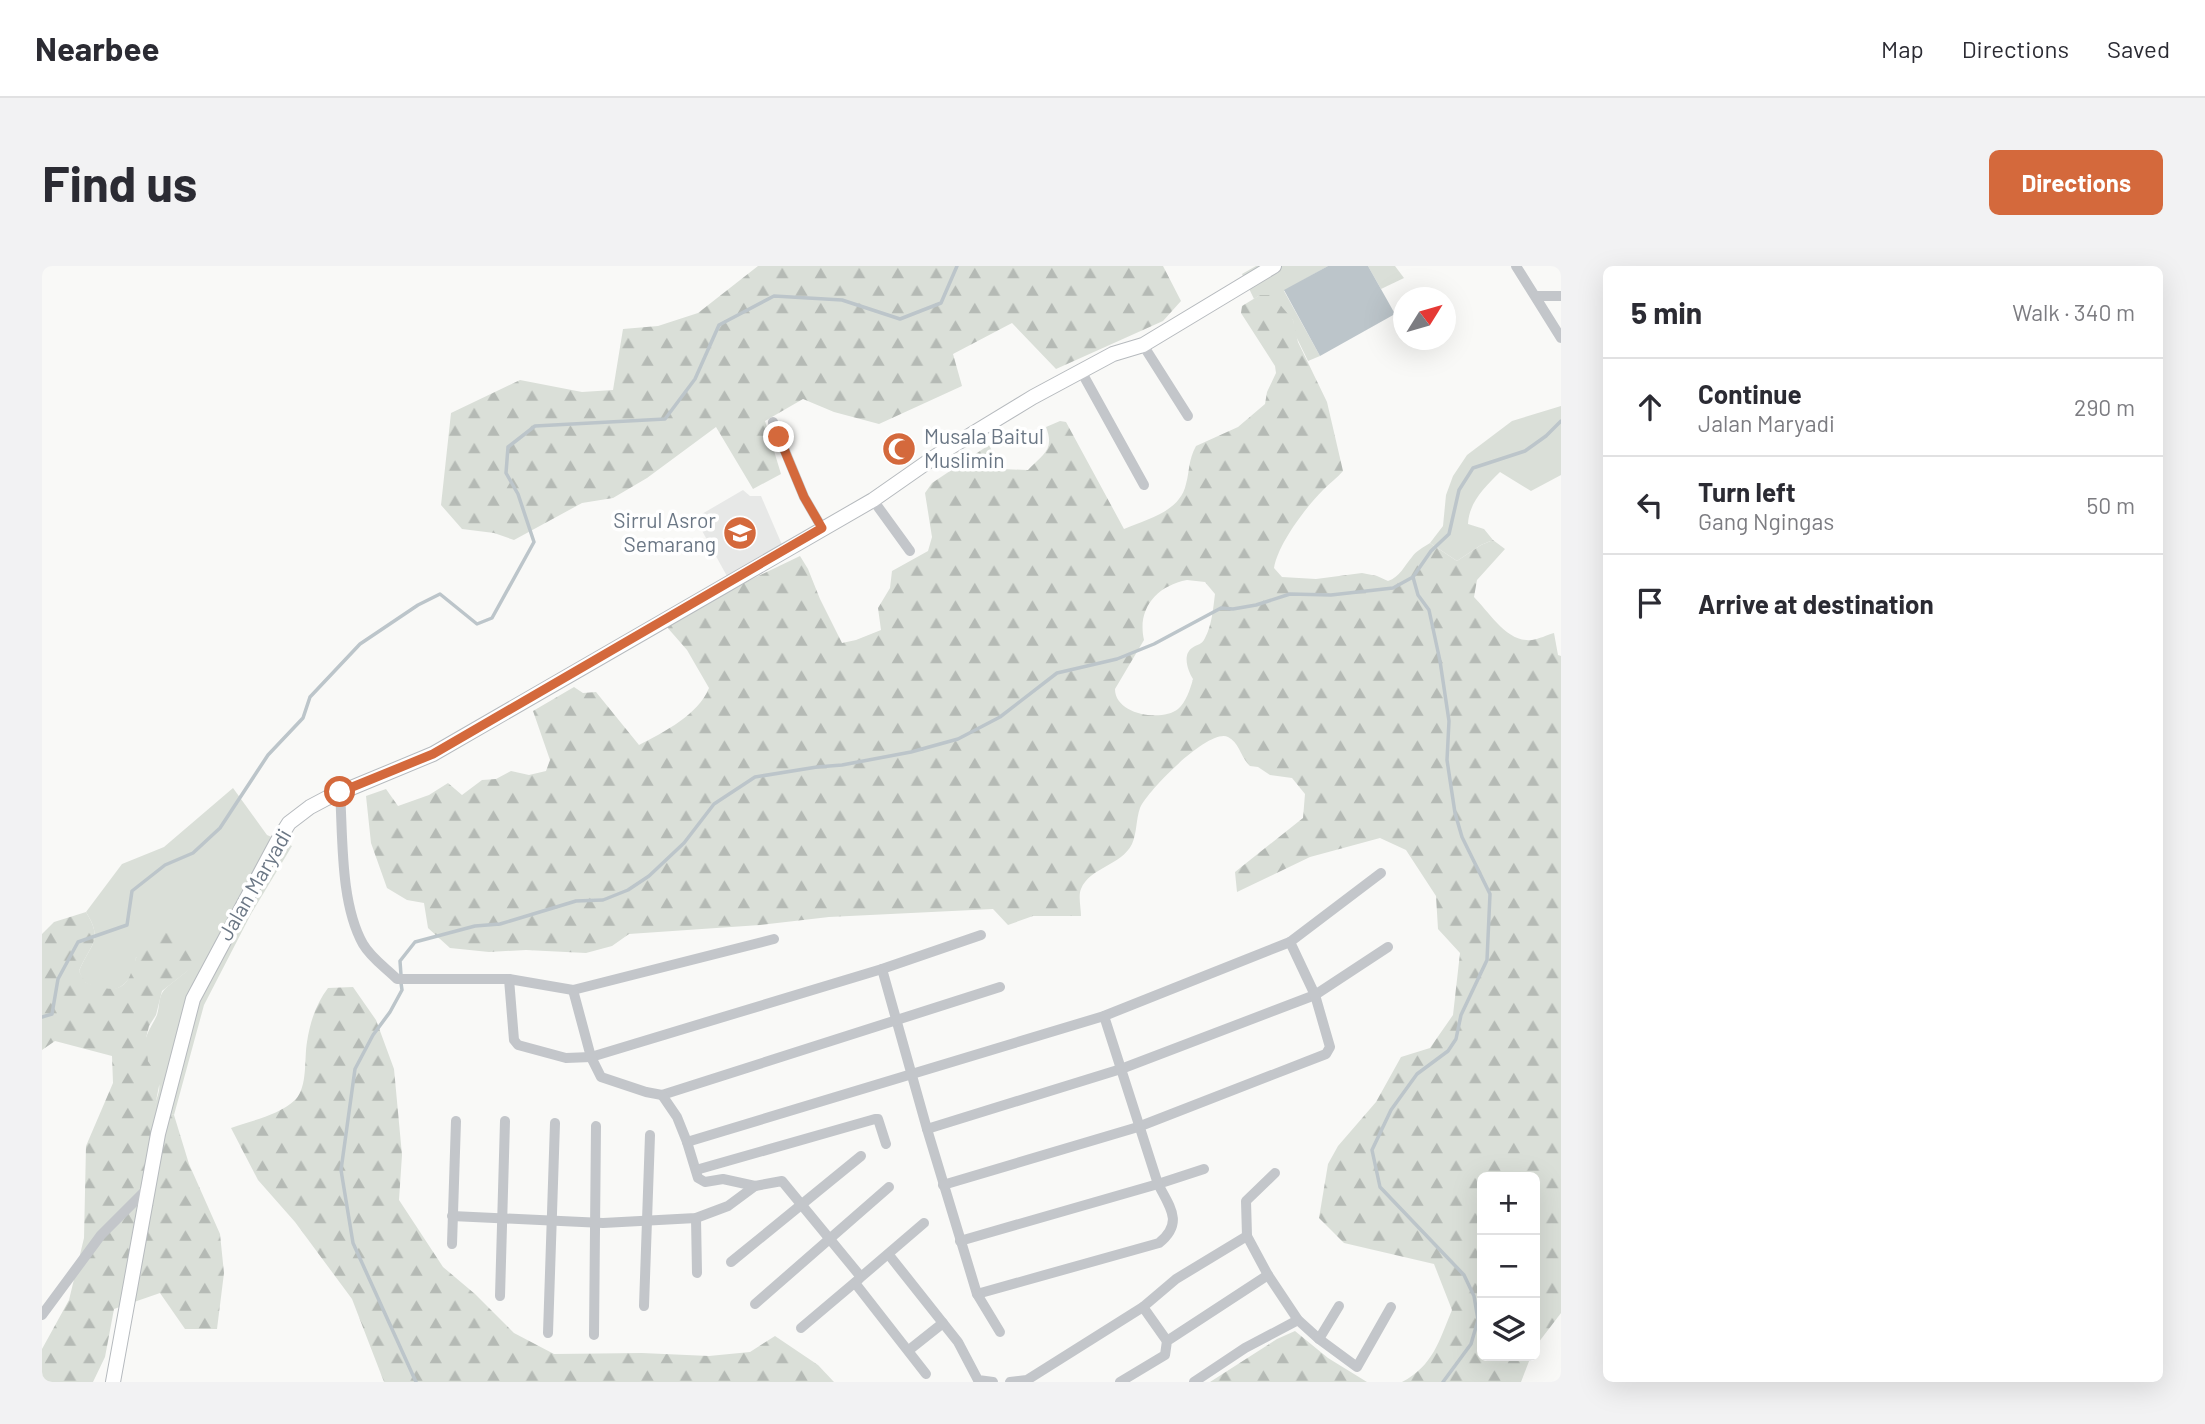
<!DOCTYPE html>
<html lang="en">
<head>
<meta charset="utf-8">
<style>
	:root { --surface:#fff; --page:#f2f2f3; --text:#2b2b33; --muted:#7c7c81; --line:#e1e1e2; --accent:#d4693c }
	body { margin:0; font-family:Barlow,sans-serif; background:var(--page); color:var(--text) }
	.controls { position:absolute; right:21px; bottom:21px; display:grid; overflow:hidden; border-radius:10px; box-shadow:0 7px 28px #0002 }
	.controls button { width:63px; height:63px; display:grid; place-items:center; padding:0; border:0; border-bottom:2px solid var(--line); background:var(--surface); color:var(--text); font:35px sans-serif }
	.compass { position:absolute; left:1351px; top:21px; width:63px; height:63px; border-radius:50%; background:var(--surface); box-shadow:0 7px 28px #0002; rotate:53deg }
	.stop { position:absolute; width:21px; height:21px; margin:-16px; border:5px solid #d4693c; border-radius:50%; background:#fff }
	.stop.end { background:#d4693c; border-color:#fff; box-shadow:0 2px 7px #0008 }
	.list { margin:0; padding:0; list-style:none }
	h2 { display:flex; justify-content:space-between; align-items:center; height:91px; margin:0; padding:0 28px; font-size:30px }
	h2 small { font-size:23px; font-weight:400; color:var(--muted) }
	.list li { display:grid; grid-template-columns:46px 1fr auto; gap:21px; align-items:center; box-sizing:border-box; height:98px; padding:0 28px; border-top:2px solid var(--line) }
	.list b { display:block; font-size:26px; white-space:nowrap }
	.list p { margin:0; font-size:23px; white-space:nowrap; color:var(--muted) }
	.list em { font-size:23px; font-style:normal; color:var(--muted) }
	.icon { flex:none; width:38px; height:38px; fill:none; stroke:currentColor; stroke-width:2; stroke-linecap:round; stroke-linejoin:round }
	.map { position:relative; flex:none; width:1519px; height:1116px; overflow:hidden; border-radius:10px }
	header { display:flex; align-items:center; gap:42px; box-sizing:border-box; height:98px; padding:0 35px; background:var(--surface); border-bottom:2px solid var(--line) }
	header strong { font-size:33px }
	nav { display:flex; gap:38px; margin-inline-start:auto; font-size:24px }
	.intro { display:flex; align-items:center; justify-content:space-between; box-sizing:border-box; height:168px; padding:0 42px }
	h1 { margin:0; font-size:49px }
	.button { padding:18px 32px; border-radius:10px; background:var(--accent); color:#fff; font-size:24px; font-weight:700 }
	main { display:flex; gap:42px; padding:0 42px }
	aside { flex:1; background:var(--surface); border-radius:10px; box-shadow:0 7px 28px #0002 }
	.map>svg:first-child { display:block }
</style>
</head>
<body>
<header>
<strong>Nearbee</strong>
<nav><a>Map</a><a>Directions</a><a>Saved</a></nav>
</header>
<div class="intro"><h1>Find us</h1><a class="button">Directions</a></div>
<main>
<div class="map">
<svg width="1519" height="1116" viewBox="0 0 1519 1116">
	<defs>
		<pattern id="forest-firs" width="22" height="20" patternUnits="userSpaceOnUse" patternTransform="scale(1.75)"><rect width="22" height="20" fill="#dadfd8"/><path d="M5 1l3.5 6h-7zM16 11l3.5 6h-7z" fill="#b5bab5"/></pattern>
	</defs>
	<rect width="100%" height="100%" fill="#f9f9f7"/>
	<path fill="#e7e8e7" d="M 701,224 L 708,230 L 719,230 L 741,281 L 686,312 L 653,252 Z"/>
	<g fill="#dadfd8">
		<path d="M 1214,0 L 1286,0 L 1242,25 L 1278,90 L 1266,95 L 1252,66 L 1251,54 L 1218,29 L 1212,33 L 1200,8 Z"/>
		<path d="M 1326,0 L 1353,0 L 1362,12 L 1339,23 Z"/>
		<path d="M 1519,140 L 1519,209 L 1489,225 L 1458,206 C 1443,221 1427,236 1426,258 L 1442,263 L 1451,274 L 1439,279 L 1415,295 L 1388,277 L 1401,260 L 1404,229 L 1411,210 L 1425,189 L 1470,155 Z"/>
		<path d="M 191,522 L 225,569 L 250,580 L 209,648 L 162,739 L 132,849 L 112,840 C 123,812 115,818 106,795 C 97,774 108,765 115,749 C 118,740 116,730 123,723 C 130,716 140,710 148,702 L 94,691 C 93,706 84,725 65,724 C 58,724 49,719 42,716 L 37,705 C 48,678 62,675 44,646 L 80,598 L 122,581 Z"/>
	</g>
	<g fill="url(#forest-firs)" fill-rule="evenodd">
		<path d="M 716,0 L 1121,0 L 1139,35 L 1121,55 L 1014,103 L 970,57 L 911,88 L 920,120 L 837,158 L 792,146 L 761,133 L 723,155 L 739,208 L 711,223 L 674,161 L 605,212 L 571,232 L 540,237 L 472,274 L 452,267 L 420,263 L 399,239 L 409,147 L 478,114 L 540,126 L 571,124 L 581,63 L 616,60 L 656,47 Z"/>
		<path d="M 1218,29 L 1230,29 L 1251,54 L 1256,76 L 1285,136 L 1301,205 C 1295,212 1288,217 1281,224 C 1264,241 1236,278 1232,302 L 1240,311 L 1274,313 L 1320,307 L 1335,310 L 1346,315 C 1358,311 1362,300 1370,291 C 1374,285 1382,281 1388,277 L 1415,295 L 1439,279 L 1451,274 L 1463,283 L 1435,314 L 1432,331 C 1448,347 1465,377 1490,374 C 1497,373 1505,369 1512,367 L 1516,389 L 1519,390 L 1519,1047 L 1493,1081 L 1493,911 L 1440,911 L 1440,1090 L 1489,1090 L 1479,1116 L 1360,1116 C 1391,1100 1397,1075 1410,1044 L 1392,998 L 1302,977 L 1277,952 L 1286,898 L 1296,880 L 1334,836 L 1359,791 L 1388,782 L 1411,749 L 1418,687 L 1396,663 L 1394,630 L 1364,584 L 1338,572 L 1268,591 L 1195,626 L 1193,606 L 1261,552 L 1263,528 L 1250,512 L 1228,509 L 1216,501 L 1208,500 C 1199,492 1197,476 1186,471 C 1167,462 1106,524 1098,542 C 1094,553 1095,567 1090,578 C 1079,600 1048,601 1039,623 C 1036,630 1039,642 1039,650 L 991,650 L 966,659 L 951,643 L 787,651 L 718,659 L 587,668 L 570,680 L 544,687 L 484,684 L 447,686 L 408,682 L 386,662 L 382,637 L 365,634 L 345,622 L 329,577 L 324,530 L 344,523 L 356,540 L 387,529 L 406,517 L 420,529 L 440,514 L 454,513 L 469,505 L 487,509 L 504,505 L 508,494 L 491,445 L 532,421 L 541,427 L 554,426 L 597,479 C 622,466 656,449 667,422 L 645,384 L 624,360 L 658,338 L 758,290 L 766,303 L 778,333 L 800,377 L 814,374 L 839,364 L 836,342 L 848,322 L 850,305 L 886,285 L 890,271 L 883,227 L 890,217 L 947,179 L 959,203 L 986,204 C 1001,188 1013,184 1004,161 L 1018,155 L 1024,156 L 1082,263 C 1105,253 1138,246 1144,218 C 1148,203 1146,195 1154,180 L 1196,161 L 1223,138 L 1225,126 L 1234,107 L 1233,100 L 1199,47 L 1200,40 ZM 1145,314 L 1163,316 L 1173,328 C 1171,343 1170,359 1163,372 C 1160,379 1155,378 1150,382 C 1140,389 1146,405 1151,413 C 1148,424 1144,436 1136,443 C 1120,456 1073,449 1073,423 L 1102,374 C 1095,343 1114,320 1145,314 Z"/>
		<path d="M 44,646 C 62,675 48,678 37,705 L 43,716 C 96,738 85,702 103,670 L 114,665 L 126,667 L 146,679 L 151,690 L 148,703 L 120,725 L 114,749 L 107,760 L 104,772 L 106,795 L 118,815 L 113,840 L 132,849 L 147,898 L 178,968 L 182,1007 L 175,1063 L 143,1063 L 118,1027 L 72,1043 L 63,1091 L 51,1116 L 0,1116 L 0,1083 L 27,1034 L 42,972 L 44,880 L 71,817 L 70,790 L 13,775 L 0,784 L 0,668 L 12,656 Z"/>
		<path d="M 311,721 L 334,754 L 352,803 L 360,889 L 357,934 L 401,1001 L 433,1028 L 472,1067 L 512,1088 L 600,1087 L 667,1090 L 708,1086 L 733,1070 L 776,1099 L 792,1116 L 342,1116 L 310,1033 L 253,956 L 216,914 L 189,862 C 209,855 237,849 253,834 C 266,821 262,793 265,776 C 268,756 274,738 286,722 Z"/>
		<path d="M 1253,1065 L 1286,1092 L 1325,1116 L 1168,1116 L 1235,1073 Z"/>
	</g>
	<path fill="#bcc5ca" d="M 1286,0 L 1326,0 L 1353,48 L 1278,90 L 1242,24 Z"/>
	<g fill="none" stroke-linecap="round" stroke-linejoin="round">
		<g stroke="#bcc5ca" stroke-width="3.5">
			<path d="M 1371,311 L 1376,329 L 1387,344 L 1398,395 L 1407,455 L 1405,494 L 1413,547 L 1420,571 L 1448,628 L 1445,694 L 1419,749 L 1414,773 L 1406,785 L 1375,808 L 1349,844 L 1330,884 L 1338,921 L 1422,1009 L 1432,1030 L 1436,1054 L 1429,1078 L 1401,1116"/>
			<path d="M 1371,311 L 1389,285 L 1407,268 L 1417,224 L 1431,202 L 1483,185 L 1504,170 L 1519,155"/>
			<path d="M 359,709 L 358,695 L 373,676 L 433,660 L 458,658 L 534,635 L 561,634 L 586,624 L 607,610 L 642,577 L 672,538 L 713,511 L 775,501 L 800,499 L 869,486 L 916,473 L 958,451 L 1015,407 L 1075,393 L 1112,378 L 1179,342 L 1191,343 L 1214,339 L 1248,328 L 1289,329 L 1351,322 L 1371,311"/>
			<path d="M 359,717 L 360,724 L 348,746 L 331,769 L 313,803 L 299,904 L 311,977 L 374,1116"/>
			<path d="M 0,751 L 10,748 L 16,713 L 36,676 L 85,659 L 90,625 L 123,599 L 151,587 L 178,562 L 226,489 L 261,452 L 268,431 L 318,378 L 376,339 L 398,328 L 435,358 L 450,352 L 492,276 L 476,228 L 464,207 L 466,181 L 493,160 L 623,153 L 653,113 L 677,59 L 732,30 L 800,34 L 858,53 L 899,37 L 915,0"/>
		</g>
		<g stroke="#b6babe" stroke-width="16">
			<path id="secondary" d="M 71,1116 L 116,868 L 151,733 L 235,576 L 247,557 L 268,541 L 285,532 L 391,488 L 831,234 L 894,190 L 991,131 L 1071,88 L 1101,79 L 1232,0"/>
		</g>
		<g stroke="#c3c6ca" stroke-width="10">
			<path d="M 1474,0 L 1519,72"/>
			<path d="M 1494,30 L 1519,30"/>
			<path d="M 1101,79 L 1146,150"/>
			<path d="M 1039,105 L 1102,219"/>
			<path d="M 731,156 L 762,231 L 780,262"/>
			<path d="M 831,234 L 868,285"/>
			<path d="M 298,526 C 301,571 298,637 321,678 C 329,692 344,702 355,713 L 467,713 L 531,724 L 732,673"/>
			<path d="M 840,703 L 939,669"/>
			<path d="M 467,713 L 472,774 L 476,779 L 524,792 L 549,791 L 840,703 L 885,863 L 935,1028 L 1117,977 C 1142,957 1128,941 1116,918 L 1162,903"/>
			<path d="M 531,724 L 549,791 L 559,811 L 604,826 L 620,829 L 958,721"/>
			<path d="M 620,829 L 635,851 L 645,876 L 1062,750 L 1248,676"/>
			<path d="M 885,863 L 1079,803 L 1273,729 L 1346,681"/>
			<path d="M 645,876 L 656,912 L 663,916 L 681,913 L 713,920 L 740,915 L 819,1011 L 882,957"/>
			<path d="M 654,904 L 833,853 L 836,853 L 844,878"/>
			<path d="M 1233,907 L 1204,935 L 1205,970 L 1226,1009 L 1256,1054 L 1277,1073 L 1315,1101 L 1349,1041"/>
			<path d="M 901,919 L 1096,861 L 1284,788 L 1288,781 L 1273,729 L 1248,676 L 1339,607"/>
			<path d="M 410,950 L 561,957 L 654,952 L 686,940 L 713,920"/>
			<path d="M 654,952 L 655,1007"/>
			<path d="M 918,975 L 1116,918 L 1062,750"/>
			<path d="M 410,978 L 414,855"/>
			<path d="M 847,989 L 916,1076 L 936,1114 L 951,1116"/>
			<path d="M 689,996 L 819,890"/>
			<path d="M 813,1017 L 884,1108"/>
			<path d="M 935,1028 L 958,1066"/>
			<path d="M 458,1030 L 463,855"/>
			<path d="M 713,1038 L 847,921"/>
			<path d="M 602,1040 L 608,869"/>
			<path d="M 1101,1041 L 1125,1075"/>
			<path d="M 0,1049 L 59,969 L 107,921"/>
			<path d="M 759,1062 L 817,1013"/>
			<path d="M 506,1067 L 513,857"/>
			<path d="M 552,1069 L 554,860"/>
			<path d="M 1277,1073 L 1297,1040"/>
			<path d="M 867,1084 L 901,1057"/>
			<path d="M 968,1116 L 985,1114 L 1101,1041 L 1134,1013 L 1205,970"/>
			<path d="M 1078,1116 L 1123,1089 L 1125,1075 L 1226,1009"/>
			<path d="M 1152,1116 L 1203,1082 L 1256,1054"/>
		</g>
		<use href="#secondary" stroke="#fff" stroke-width="14"/>
	</g>
	<g fill="none" stroke-linecap="round" stroke-linejoin="round">
		<path stroke="#d4693c" stroke-width="9" d="M 298,526 L 391,488 L 780,262 L 762,231 L 737,171"/>
	</g>
	<defs>
		<g id="mosque-disc" transform="scale(1.75)"><circle r="9.5" fill="#d4693c" stroke="#fff"/><path d="M3.5-4.9A6 6 0 1 0 3.5 4.9A5 5 0 1 1 3.5-4.9Z" fill="#fff"/></g>
		<g id="school-disc" transform="scale(1.75)"><circle r="9.5" fill="#d4693c" stroke="#fff"/><path d="M0-5L7-2L0 1L-7-2ZM-4 1L0 2.5L4 1V4Q0 6-4 4Z" fill="#fff"/></g>
	</defs>
	<g fill-rule="evenodd">
		<use href="#mosque-disc" x="857" y="183"/>
		<use href="#school-disc" x="698" y="267"/>
	</g>
	<g text-anchor="middle" stroke-width="7" stroke-linejoin="round" paint-order="stroke">
		<g font-size="21" fill="#6b7785" stroke="#fff" text-anchor="start">
			<text x="882" y="178">Musala Baitul<tspan x="882" dy="24">Muslimin</tspan></text>
			<text x="674" y="262" text-anchor="end">Sirrul Asror<tspan x="674" dy="24">Semarang</tspan></text>
		</g>
		<g font-size="21" fill="#6b7785" stroke="#fff">
			<text transform="translate(213 619) rotate(-60)" y="7">Jalan Maryadi</text>
		</g>
	</g>
</svg>
<div class="controls">
<button>+</button>
<button>−</button>
<button><svg class="icon" aria-label="layers" viewBox="0 0 24 24"><path d="M12 4l9 5-9 5-9-5zM3 14l9 5 9-5"/></svg></button>
</div>
<svg class="compass" viewBox="-18 -18 36 36"><path d="M0-13l5 13h-10z" fill="#e53935"/><path d="M0 13l5-13h-10z" fill="#7c7c81"/></svg>
<div class="stop" style="left:298px;top:526px"></div>
<div class="stop end" style="left:737px;top:171px"></div>
</div>
<aside>
<h2>5 min<small>Walk · 340 m</small></h2>
<ul class="list">
<li><svg class="icon" aria-label="ahead" viewBox="0 0 24 24"><path d="M12 20V5M6 11l6-6 6 6"/></svg><div><b>Continue</b><p>Jalan Maryadi</p></div><em>290 m</em></li>
<li><svg class="icon" aria-label="left" viewBox="0 0 24 24"><path d="M17 20v-9H6M10 6l-5 5 5 5"/></svg><div><b>Turn left</b><p>Gang Ngingas</p></div><em>50 m</em></li>
<li><svg class="icon" aria-label="arrive" viewBox="0 0 24 24"><path d="M6 21V4h12l-3 4 3 4H6"/></svg><div><b>Arrive at destination</b></div></li>
</ul>
</aside>
</main>
</body>
</html>
